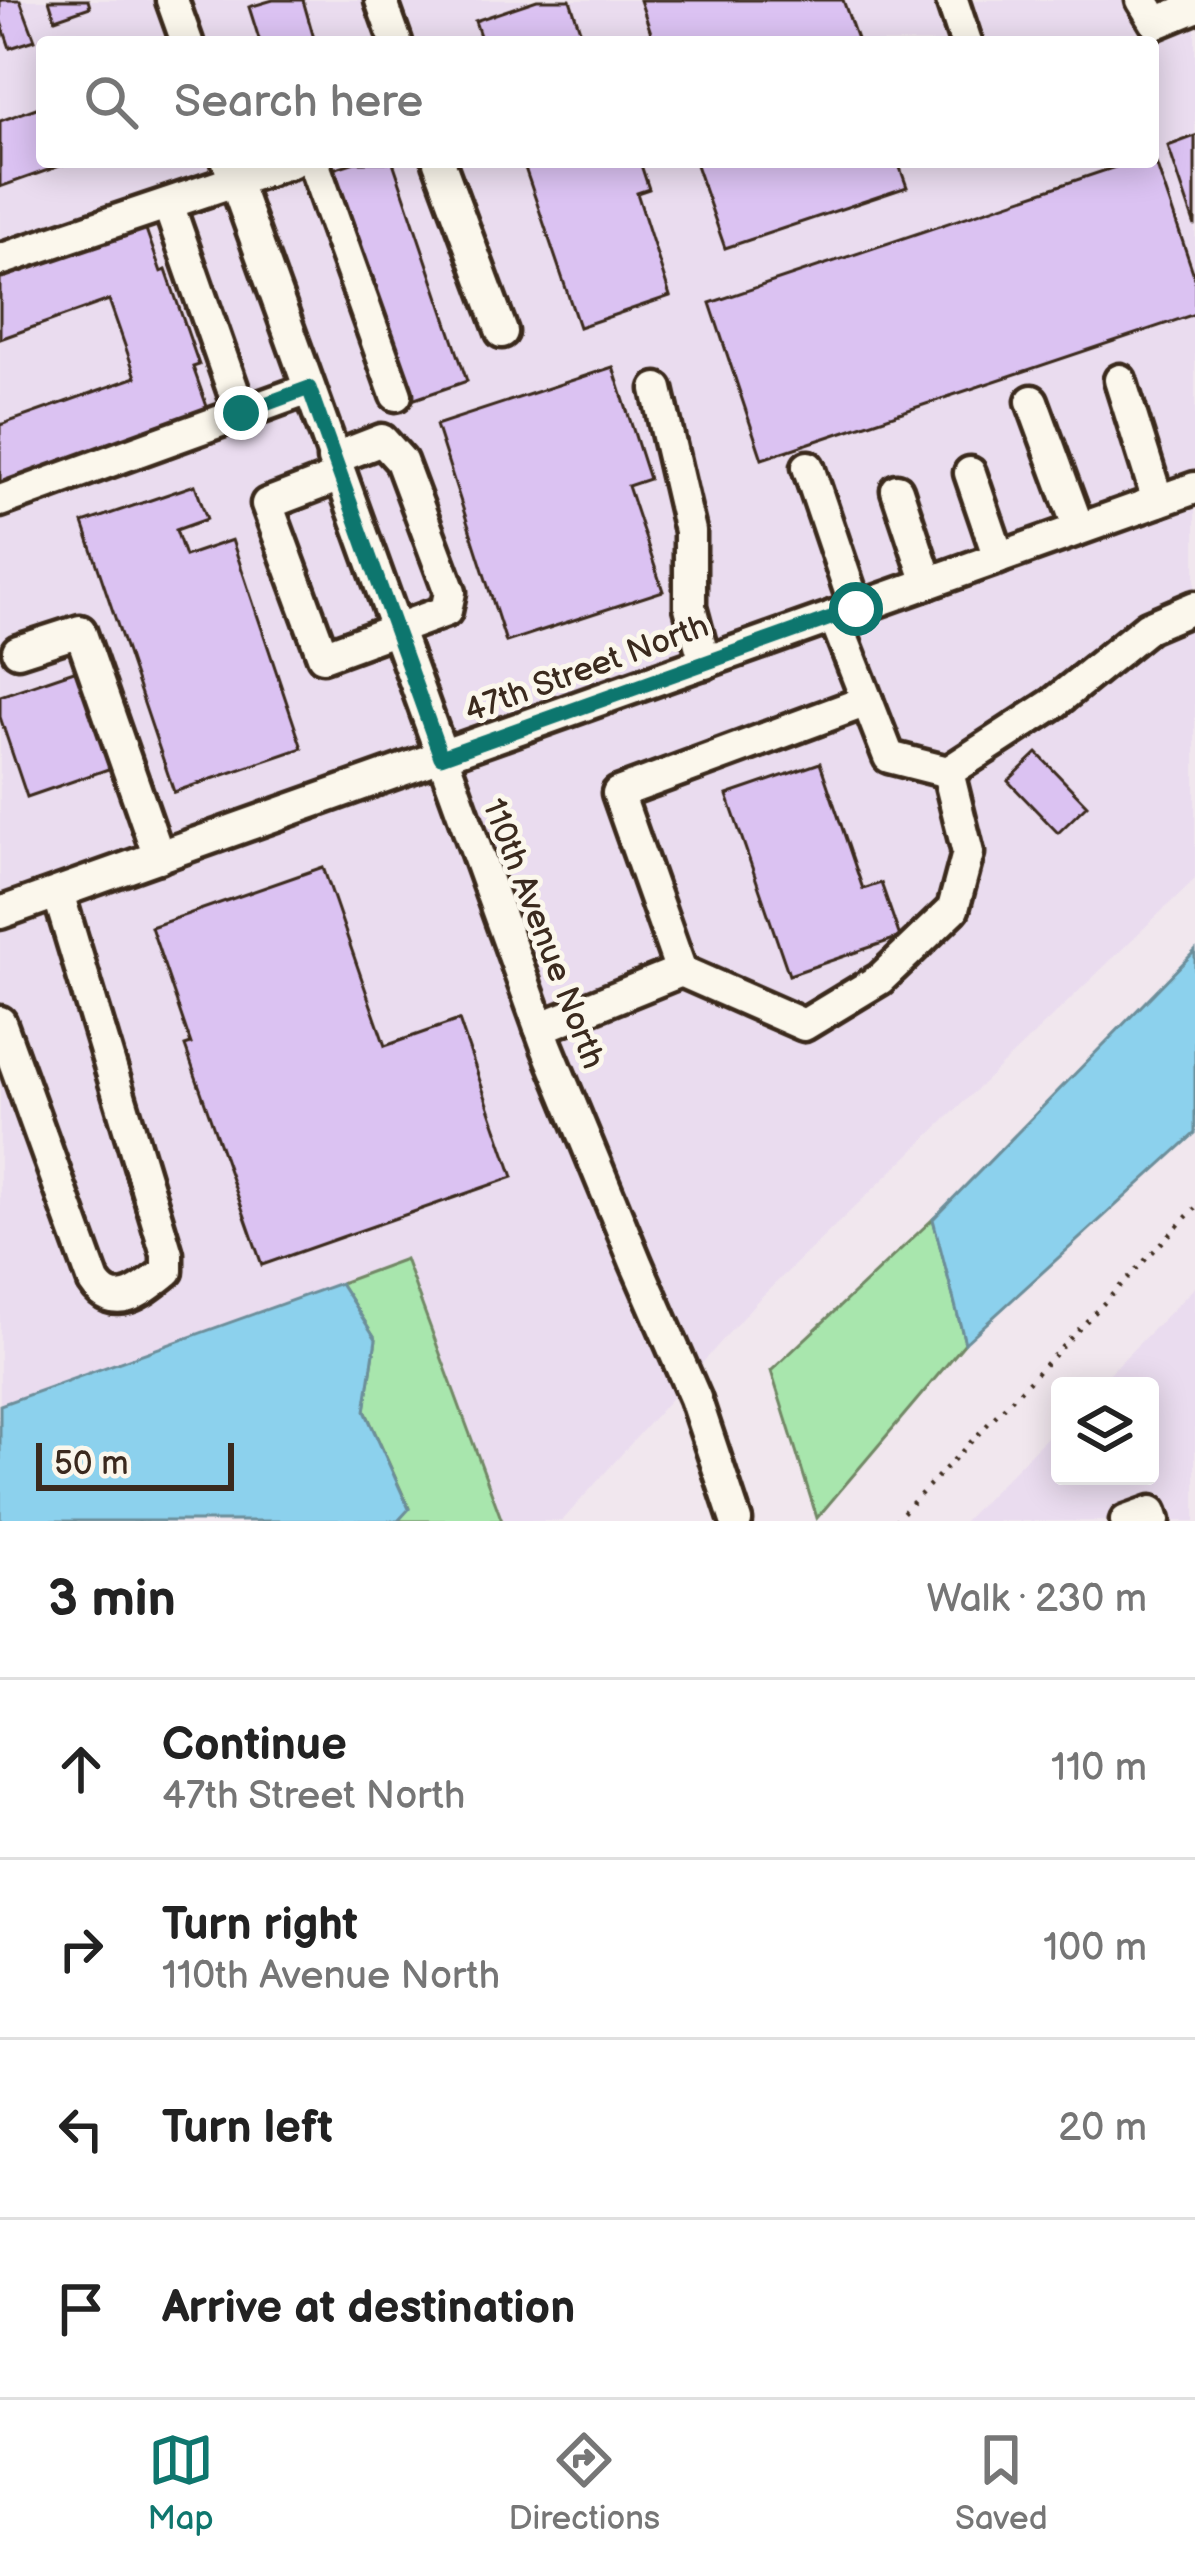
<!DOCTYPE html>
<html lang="en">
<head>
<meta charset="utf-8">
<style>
	:root { --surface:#fff; --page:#f6f6f6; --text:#222; --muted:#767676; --line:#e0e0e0; --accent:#0f766e }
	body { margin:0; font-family:"Balsamiq Sans",sans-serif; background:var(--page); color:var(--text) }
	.controls { position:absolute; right:36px; bottom:36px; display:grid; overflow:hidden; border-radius:12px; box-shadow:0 6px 30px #0003 }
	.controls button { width:108px; height:108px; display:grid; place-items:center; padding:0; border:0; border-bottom:3px solid var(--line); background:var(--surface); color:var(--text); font:60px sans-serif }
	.scale { position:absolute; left:36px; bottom:30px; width:198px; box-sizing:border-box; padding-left:12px; border:6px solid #3b2a1e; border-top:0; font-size:33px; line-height:42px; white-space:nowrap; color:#3b2a1e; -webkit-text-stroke:9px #fbf7ec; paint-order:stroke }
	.stop { position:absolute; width:36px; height:36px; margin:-27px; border:9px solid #0f766e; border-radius:50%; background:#fff }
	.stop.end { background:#0f766e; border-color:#fff; box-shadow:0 3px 12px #0008 }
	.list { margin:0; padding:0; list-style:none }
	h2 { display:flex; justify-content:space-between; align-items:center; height:156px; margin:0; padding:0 48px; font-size:51px }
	h2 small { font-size:39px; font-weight:400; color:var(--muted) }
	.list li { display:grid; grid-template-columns:78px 1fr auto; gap:36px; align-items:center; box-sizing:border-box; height:180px; padding:0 48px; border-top:3px solid var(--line) }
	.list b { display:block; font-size:45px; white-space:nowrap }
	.list p { margin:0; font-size:39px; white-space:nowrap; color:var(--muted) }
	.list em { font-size:39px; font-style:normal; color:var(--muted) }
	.icon { flex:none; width:66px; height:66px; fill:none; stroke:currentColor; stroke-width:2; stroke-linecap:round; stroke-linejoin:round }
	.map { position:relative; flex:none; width:1195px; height:1521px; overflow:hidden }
	.search { position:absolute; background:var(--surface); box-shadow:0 6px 30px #0003; left:36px; right:36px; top:36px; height:132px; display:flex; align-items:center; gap:30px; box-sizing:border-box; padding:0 42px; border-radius:12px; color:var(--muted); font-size:45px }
	.sheet { height:876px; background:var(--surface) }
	nav { display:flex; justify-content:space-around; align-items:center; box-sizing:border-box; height:168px; border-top:3px solid var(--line); background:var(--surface); font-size:33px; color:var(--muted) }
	nav a { display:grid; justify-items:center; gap:6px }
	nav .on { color:var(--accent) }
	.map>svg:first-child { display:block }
</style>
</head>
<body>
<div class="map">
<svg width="1195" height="1521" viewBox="0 0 1195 1521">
	<rect width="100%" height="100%" fill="#f1e7ee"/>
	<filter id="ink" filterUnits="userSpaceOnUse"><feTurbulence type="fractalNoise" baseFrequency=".00833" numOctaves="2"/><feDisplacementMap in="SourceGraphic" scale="24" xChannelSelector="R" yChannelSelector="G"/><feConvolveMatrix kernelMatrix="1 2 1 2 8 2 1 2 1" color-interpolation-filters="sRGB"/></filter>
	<g filter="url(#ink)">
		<g fill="#eadcef">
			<path d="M 0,0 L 156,0 L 171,42 L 42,42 L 42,162 L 212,162 L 422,749 L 0,899 Z"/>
			<path d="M 189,0 L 364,0 L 379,42 L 203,42 Z"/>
			<path d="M 397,0 L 1195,0 L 1195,473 L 451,739 L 254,189 L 333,162 L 1153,162 L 1153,42 L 412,42 Z"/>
			<path d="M 1195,502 L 1195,879 L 756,1302 L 698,1368 L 562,1041 L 460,765 Z"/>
			<path d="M 431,775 L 533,1052 L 622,1269 L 676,1393 L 562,1521 L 502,1521 L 404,1259 L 0,1405 L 0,928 Z"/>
			<path d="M 1195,1287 L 1195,1521 L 964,1521 L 1060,1424 L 1060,1476 L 1150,1476 L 1150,1386 L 1097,1386 Z"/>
		</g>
		<g fill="#a8e6ad" stroke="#728866" stroke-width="3">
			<path d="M 933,1219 L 965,1343 L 817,1518 L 771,1371 Z"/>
			<path d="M 405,1259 L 502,1521 L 398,1521 L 409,1508 L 365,1410 L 376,1339 L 340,1283 Z"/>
		</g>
		<g fill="#8cd1ed" stroke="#6c8e9a" stroke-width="3">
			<path d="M 1195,951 L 1195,1133 L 965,1343 L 933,1219 Z"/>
			<path d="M 340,1283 L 376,1339 L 365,1411 L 409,1509 L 398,1521 L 0,1521 L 0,1405 Z"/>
		</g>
		<g fill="#dbc2f2" stroke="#3b2a1e" stroke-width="3">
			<path d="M 0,0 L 20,0 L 35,40 L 10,48 L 0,19 Z"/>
			<path d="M 49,0 L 88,0 L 90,7 L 55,19 Z"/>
			<path d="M 273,0 L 303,0 L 315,42 L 260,42 L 249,7 Z"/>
			<path d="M 537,0 L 570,0 L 584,42 L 482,42 L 475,21 Z"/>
			<path d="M 640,0 L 843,0 L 858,42 L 654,42 Z"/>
			<path d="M 42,106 L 42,162 L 71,162 L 0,187 L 0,121 Z"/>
			<path d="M 1195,136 L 1195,226 L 1168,146 Z"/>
			<path d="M 1153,154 L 1195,278 L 1195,314 L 762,459 L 710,303 L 1130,162 L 1153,162 Z"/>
			<path d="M 355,162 L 393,162 L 467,381 L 412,400 L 333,169 Z"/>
			<path d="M 523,162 L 640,162 L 649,189 L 637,193 L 670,296 L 579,327 Z"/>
			<path d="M 695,162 L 898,162 L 907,187 L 725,248 Z"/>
			<path d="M 143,221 L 161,272 L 166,270 L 199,365 L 193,367 L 210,415 L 0,489 L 0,425 L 136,377 L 109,300 L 0,339 L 0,272 Z"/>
			<path d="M 613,367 L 649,479 L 628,486 L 663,591 L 506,642 L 436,425 Z"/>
			<path d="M 195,485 L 207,519 L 176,530 L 185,556 L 232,540 L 302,748 L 174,792 L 83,523 Z"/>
			<path d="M 83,668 L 117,766 L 27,797 L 0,717 L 0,696 Z"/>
			<path d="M 1037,753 L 1087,805 L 1058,833 L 1008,781 Z"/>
			<path d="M 820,763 L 863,889 L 881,883 L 900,937 L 789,975 L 727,795 Z"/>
			<path d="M 323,867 L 385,1046 L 459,1020 L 513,1177 L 262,1265 L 185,1046 L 191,1044 L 151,927 Z"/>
		</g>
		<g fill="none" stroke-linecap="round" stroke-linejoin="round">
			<g stroke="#3b2a1e" stroke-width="39">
				<g id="minor">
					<path d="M 172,0 L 187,42"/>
					<path d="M 381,0 L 396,42"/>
					<path d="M 952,0 L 966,42"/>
					<path d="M 1142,0 L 1156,23 L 1195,7"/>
					<path d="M 228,162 L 547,1047 L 636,1263 L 695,1398 L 736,1521"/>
					<path d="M 313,162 L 396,395"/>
					<path d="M 439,162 L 502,332"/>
					<path d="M 168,204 L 241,413"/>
					<path d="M 0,260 L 291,162"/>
					<path d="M 1120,380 L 1158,501"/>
					<path d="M 657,389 L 690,531 L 690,607 L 705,663"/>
					<path d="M 1032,401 L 1079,529"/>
					<path d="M 333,459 L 382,440 L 401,461 L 450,592 L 446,611 L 323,656 L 267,504 L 340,476"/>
					<path d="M 808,467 L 856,609"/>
					<path d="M 970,473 L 999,558"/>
					<path d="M 897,490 L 928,583"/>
					<path d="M 0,501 L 309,389"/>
					<path d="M 834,616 L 889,757 L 948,772 L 1054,703 L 1148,627 L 1195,607"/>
					<path d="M 18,651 L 80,631 L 159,857"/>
					<path d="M 0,913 L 1195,488"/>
					<path d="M 681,971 L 804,1025 L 880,979 L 953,909 L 968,853 L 948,772"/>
					<path d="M 0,1022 L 94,1282 C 115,1315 144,1289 167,1271 L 167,1254 L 58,893"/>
					<path d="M 540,1028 L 681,971 L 618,793 L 867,701"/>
					<path d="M 1126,1521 L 1151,1512 L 1154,1521"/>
				</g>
			</g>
			<path stroke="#3b2a1e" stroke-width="4.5" stroke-dasharray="3 9" stroke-linecap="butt" d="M 895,1521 L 1195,1208"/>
			<use href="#minor" stroke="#fbf7ec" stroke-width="30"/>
		</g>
	</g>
	<g fill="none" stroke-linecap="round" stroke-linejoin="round" filter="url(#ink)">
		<path stroke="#0f766e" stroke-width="15" d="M 241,413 L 309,388 L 441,757 L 856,609"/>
	</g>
	<g text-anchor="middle" stroke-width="10" stroke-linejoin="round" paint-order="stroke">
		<g font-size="33" fill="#3b2a1e" stroke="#fbf7ec">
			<text transform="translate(586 667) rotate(-20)" y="12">47th Street North</text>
			<text transform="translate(545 933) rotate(69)" y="12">110th Avenue North</text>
		</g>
	</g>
</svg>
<div class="controls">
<button><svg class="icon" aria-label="layers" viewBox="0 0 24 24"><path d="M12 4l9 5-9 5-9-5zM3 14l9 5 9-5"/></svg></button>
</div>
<div class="scale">50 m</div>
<div class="stop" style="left:856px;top:609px"></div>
<div class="stop end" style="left:241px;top:413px"></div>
<div class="search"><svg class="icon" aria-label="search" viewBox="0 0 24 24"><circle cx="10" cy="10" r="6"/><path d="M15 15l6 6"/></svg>Search here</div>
</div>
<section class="sheet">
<h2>3 min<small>Walk · 230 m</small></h2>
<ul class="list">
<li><svg class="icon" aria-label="ahead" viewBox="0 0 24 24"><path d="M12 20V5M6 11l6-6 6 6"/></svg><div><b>Continue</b><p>47th Street North</p></div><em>110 m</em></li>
<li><svg class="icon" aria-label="right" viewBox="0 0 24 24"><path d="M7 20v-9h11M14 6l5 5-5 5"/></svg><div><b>Turn right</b><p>110th Avenue North</p></div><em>100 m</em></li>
<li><svg class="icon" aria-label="left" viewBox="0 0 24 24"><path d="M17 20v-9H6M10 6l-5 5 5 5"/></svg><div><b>Turn left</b></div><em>20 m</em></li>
<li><svg class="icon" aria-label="arrive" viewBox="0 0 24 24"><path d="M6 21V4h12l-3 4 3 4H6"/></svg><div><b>Arrive at destination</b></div></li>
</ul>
</section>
<nav>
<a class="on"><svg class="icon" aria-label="map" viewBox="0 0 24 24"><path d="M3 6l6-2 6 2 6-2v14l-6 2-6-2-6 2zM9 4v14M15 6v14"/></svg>Map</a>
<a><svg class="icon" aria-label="directions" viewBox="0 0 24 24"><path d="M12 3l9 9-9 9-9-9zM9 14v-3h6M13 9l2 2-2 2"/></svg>Directions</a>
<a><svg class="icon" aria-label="saved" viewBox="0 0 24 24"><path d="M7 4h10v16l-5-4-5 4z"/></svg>Saved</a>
</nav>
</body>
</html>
